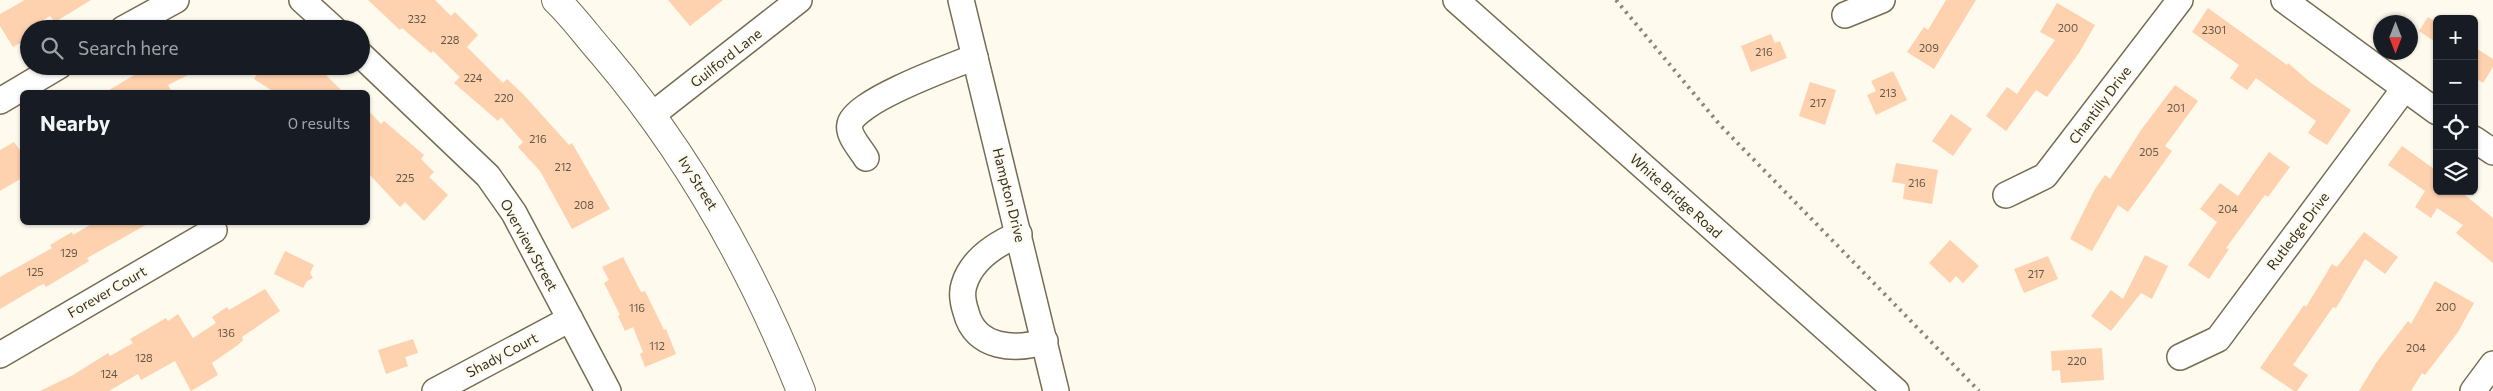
<!DOCTYPE html>
<html lang="en">
<head>
<meta charset="utf-8">
<style>
	:root { --surface:#171b24; --page:#20242c; --text:#f1f3f6; --muted:#9ea1a6; --line:#363941 }
	body { margin:0; font-family:Commissioner,sans-serif; background:var(--page); color:var(--text) }
	.controls { position:absolute; right:15px; top:15px; display:grid; overflow:hidden; border-radius:8px; box-shadow:0 1px 4px #0004 }
	.controls button { width:45px; height:45px; display:grid; place-items:center; padding:0; border:0; border-bottom:1px solid var(--line); background:var(--surface); color:var(--text); font:25px sans-serif }
	.compass { position:absolute; left:2373px; top:15px; width:45px; height:45px; border-radius:50%; background:var(--surface); box-shadow:0 1px 4px #0004; rotate:180deg }
	.list { margin:0; padding:0; list-style:none }
	h2 { display:flex; justify-content:space-between; align-items:center; height:65px; margin:0; padding:0 20px; font-size:21px }
	h2 small { font-size:16px; font-weight:400; color:var(--muted) }
	.icon { flex:none; width:28px; height:28px; fill:none; stroke:currentColor; stroke-width:2; stroke-linecap:round; stroke-linejoin:round }
	.map { position:relative; flex:none; width:2493px; height:391px; overflow:hidden }
	.search { position:absolute; background:var(--surface); box-shadow:0 1px 4px #0004; left:20px; top:20px; width:350px; height:55px; display:flex; align-items:center; gap:12px; box-sizing:border-box; padding:0 18px; border-radius:28px; color:var(--muted); font-size:19px }
	.panel { position:absolute; background:var(--surface); box-shadow:0 1px 4px #0004; left:20px; top:90px; width:350px; height:135px; border-radius:8px }
	.map>svg:first-child { display:block }
</style>
</head>
<body>
<div class="map">
<svg width="2493" height="391" viewBox="0 0 2493 391">
	<rect width="100%" height="100%" fill="#fefaed"/>
	<g fill="#fed1af">
		<path d="M 25,0 L 91,0 L 55,22 L 50,16 L 29,28 L 29,38 L 13,47 L 0,26 L 0,14 Z"/>
		<path d="M 368,0 L 435,0 L 451,16 L 455,12 L 478,35 L 467,47 L 503,83 L 507,79 L 523,94 L 569,145 L 572,143 L 610,209 L 572,229 L 540,171 L 518,147 L 523,142 L 501,117 L 498,121 L 454,83 L 460,77 L 433,51 L 431,53 L 402,28 L 400,30 Z"/>
		<path d="M 668,0 L 723,0 L 690,26 Z"/>
		<path d="M 1946,0 L 1976,0 L 1934,69 L 1907,52 L 1924,27 L 1928,30 Z"/>
		<path d="M 2057,3 L 2095,25 L 2079,53 L 2047,97 L 2036,90 L 2006,131 L 1986,116 L 2007,87 L 2017,94 L 2055,40 L 2040,32 Z"/>
		<path d="M 2208,8 L 2287,65 L 2288,63 L 2311,83 L 2351,110 L 2327,145 L 2308,133 L 2316,121 L 2256,78 L 2247,90 L 2230,78 L 2239,65 L 2192,32 Z"/>
		<path d="M 2428,17 L 2437,23 L 2437,43 L 2419,31 Z"/>
		<path d="M 1771,34 L 1775,43 L 1780,41 L 1787,58 L 1751,72 L 1741,46 Z"/>
		<path d="M 2474,47 L 2493,59 L 2493,67 L 2483,83 L 2474,77 Z"/>
		<path d="M 149,66 L 206,66 L 168,85 L 172,92 L 106,92 Z"/>
		<path d="M 262,66 L 317,66 L 343,92 L 274,92 L 254,79 Z"/>
		<path d="M 1893,71 L 1907,100 L 1876,115 L 1867,95 L 1876,91 L 1871,81 Z"/>
		<path d="M 1810,82 L 1836,90 L 1825,125 L 1799,116 Z"/>
		<path d="M 2175,85 L 2198,101 L 2165,146 L 2172,151 L 2128,212 L 2118,205 L 2092,251 L 2070,239 L 2095,189 L 2105,175 L 2110,179 L 2141,130 Z"/>
		<path d="M 368,110 L 381,124 L 384,121 L 424,155 L 421,159 L 434,172 L 429,177 L 448,195 L 424,221 L 405,202 L 400,207 L 368,173 Z"/>
		<path d="M 1951,114 L 1972,129 L 1953,156 L 1932,141 Z"/>
		<path d="M 14,142 L 22,153 L 22,178 L 0,191 L 0,150 Z"/>
		<path d="M 2402,146 L 2437,171 L 2437,191 L 2460,191 L 2493,218 L 2493,263 L 2456,233 L 2463,225 L 2437,208 L 2431,218 L 2415,207 L 2425,191 L 2388,165 Z"/>
		<path d="M 2269,152 L 2290,167 L 2268,197 L 2265,195 L 2226,248 L 2229,249 L 2209,279 L 2188,265 L 2217,222 L 2200,209 L 2220,183 L 2238,196 Z"/>
		<path d="M 1896,163 L 1938,170 L 1932,204 L 1903,199 L 1905,184 L 1892,182 Z"/>
		<path d="M 95,222 L 151,222 L 87,258 L 89,261 L 46,287 L 44,284 L 39,286 L 0,309 L 0,277 L 52,248 L 50,245 L 72,232 L 73,235 Z"/>
		<path d="M 2364,232 L 2398,257 L 2385,274 L 2365,259 L 2336,308 L 2333,307 L 2293,365 L 2308,375 L 2297,391 L 2294,391 L 2260,368 L 2304,305 L 2306,307 L 2332,264 L 2337,267 Z"/>
		<path d="M 1950,240 L 1979,266 L 1963,283 L 1956,276 L 1950,283 L 1929,263 Z"/>
		<path d="M 285,251 L 314,265 L 310,273 L 313,278 L 307,281 L 303,288 L 274,274 Z"/>
		<path d="M 2145,255 L 2168,266 L 2152,299 L 2141,293 L 2111,331 L 2091,316 L 2111,290 L 2123,299 Z"/>
		<path d="M 2048,256 L 2058,279 L 2024,293 L 2014,269 Z"/>
		<path d="M 623,257 L 641,292 L 645,291 L 664,330 L 666,329 L 676,354 L 645,367 L 640,354 L 643,352 L 633,327 L 625,331 L 618,316 L 620,315 L 604,283 L 609,280 L 602,267 Z"/>
		<path d="M 2435,281 L 2474,303 L 2458,332 L 2425,375 L 2422,373 L 2411,391 L 2359,391 L 2376,363 L 2408,321 L 2411,324 Z"/>
		<path d="M 265,289 L 280,311 L 242,337 L 243,340 L 238,345 L 212,363 L 218,375 L 191,391 L 175,361 L 141,380 L 138,374 L 109,391 L 40,391 L 73,375 L 108,353 L 110,356 L 133,343 L 130,339 L 166,318 L 168,321 L 178,314 L 193,338 L 216,323 L 212,317 L 227,307 L 229,310 Z"/>
		<path d="M 413,339 L 418,353 L 405,357 L 408,366 L 386,374 L 378,350 Z"/>
		<path d="M 2102,348 L 2104,380 L 2061,383 L 2060,370 L 2052,371 L 2051,351 Z"/>
	</g>
	<g fill="none" stroke-linecap="round" stroke-linejoin="round">
		<g stroke="#766d52" stroke-width="28">
			<g id="minor">
				<path d="M 302,0 L 334,29"/>
				<path d="M 961,0 L 1056,391"/>
				<path d="M 1456,0 L 1896,391"/>
				<path d="M 2284,0 L 2437,112"/>
				<path d="M 1845,15 L 1882,0"/>
				<path d="M 123,29 L 176,0"/>
				<path d="M 361,55 L 488,176 L 514,213 L 608,391"/>
				<path d="M 0,101 L 59,66"/>
				<path d="M 652,115 L 799,0"/>
				<path d="M 2474,139 L 2493,152"/>
				<path d="M 866,158 C 861,149 847,135 850,124 C 855,101 952,66 975,57"/>
				<path d="M 2006,195 L 2045,176 L 2180,0"/>
				<path d="M 1019,234 C 996,244 971,260 964,285 C 961,294 963,303 966,312 C 975,349 1016,351 1045,341"/>
				<path d="M 0,355 L 214,230"/>
				<path d="M 2180,357 L 2218,339 L 2404,89"/>
				<path d="M 435,391 L 570,319"/>
				<path d="M 2473,391 L 2493,364"/>
			</g>
		</g>
		<g stroke="#766d52" stroke-width="30">
			<path id="major" d="M 556,0 C 573,16 587,36 603,54 C 689,155 752,268 801,391"/>
		</g>
		<use href="#minor" stroke="#fff" stroke-width="25"/>
		<use href="#major" stroke="#fff" stroke-width="28"/>
		<path stroke="#8a8679" stroke-width="4" stroke-dasharray="2.5 5" stroke-linecap="butt" d="M 1616,0 L 1720,125 L 1979,391"/>
	</g>
	<g text-anchor="middle" stroke-width="5" stroke-linejoin="round" paint-order="stroke">
		<g font-size="11" fill="#665847">
			<text x="417" y="23">232</text>
			<text x="2068" y="32">200</text>
			<text x="2214" y="34">2301</text>
			<text x="450" y="44">228</text>
			<text x="1929" y="52">209</text>
			<text x="1764" y="56">216</text>
			<text x="473" y="82">224</text>
			<text x="1888" y="97">213</text>
			<text x="504" y="102">220</text>
			<text x="1818" y="107">217</text>
			<text x="2176" y="112">201</text>
			<text x="538" y="143">216</text>
			<text x="2149" y="156">205</text>
			<text x="563" y="171">212</text>
			<text x="405" y="182">225</text>
			<text x="1917" y="187">216</text>
			<text x="584" y="209">208</text>
			<text x="2228" y="213">204</text>
			<text x="69" y="257">129</text>
			<text x="35" y="276">125</text>
			<text x="2036" y="278">217</text>
			<text x="2446" y="311">200</text>
			<text x="637" y="312">116</text>
			<text x="226" y="337">136</text>
			<text x="657" y="350">112</text>
			<text x="2416" y="352">204</text>
			<text x="144" y="362">128</text>
			<text x="2077" y="365">220</text>
			<text x="109" y="378">124</text>
		</g>
		<g font-size="14" fill="#343024" stroke="#fefaed">
			<text transform="translate(726 58) rotate(-38)" y="5">Guilford Lane</text>
			<text transform="translate(2100 105) rotate(-53)" y="5">Chantilly Drive</text>
			<text transform="translate(698 183) rotate(58)" y="5">Ivy Street</text>
			<text transform="translate(1009 195) rotate(76)" y="5">Hampton Drive</text>
			<text transform="translate(1676 196) rotate(42)" y="5">White Bridge Road</text>
			<text transform="translate(2298 231) rotate(-53)" y="5">Rutledge Drive</text>
			<text transform="translate(529 245) rotate(61)" y="5">Overview Street</text>
			<text transform="translate(107 292) rotate(-30)" y="5">Forever Court</text>
			<text transform="translate(502 355) rotate(-28)" y="5">Shady Court</text>
		</g>
	</g>
</svg>
<div class="controls">
<button>+</button>
<button>−</button>
<button><svg class="icon" aria-label="locate" viewBox="0 0 24 24"><circle cx="12" cy="12" r="6"/><path d="M12 2v4M12 18v4M2 12h4M18 12h4"/></svg></button>
<button><svg class="icon" aria-label="layers" viewBox="0 0 24 24"><path d="M12 4l9 5-9 5-9-5zM3 14l9 5 9-5"/></svg></button>
</div>
<svg class="compass" viewBox="-18 -18 36 36"><path d="M0-13l5 13h-10z" fill="#e53935"/><path d="M0 13l5-13h-10z" fill="#9ea1a6"/></svg>
<div class="search"><svg class="icon" aria-label="search" viewBox="0 0 24 24"><circle cx="10" cy="10" r="6"/><path d="M15 15l6 6"/></svg>Search here</div>
<section class="panel">
<h2>Nearby<small>0 results</small></h2>
<ul class="list">
</ul>
</section>
</div>
</body>
</html>
